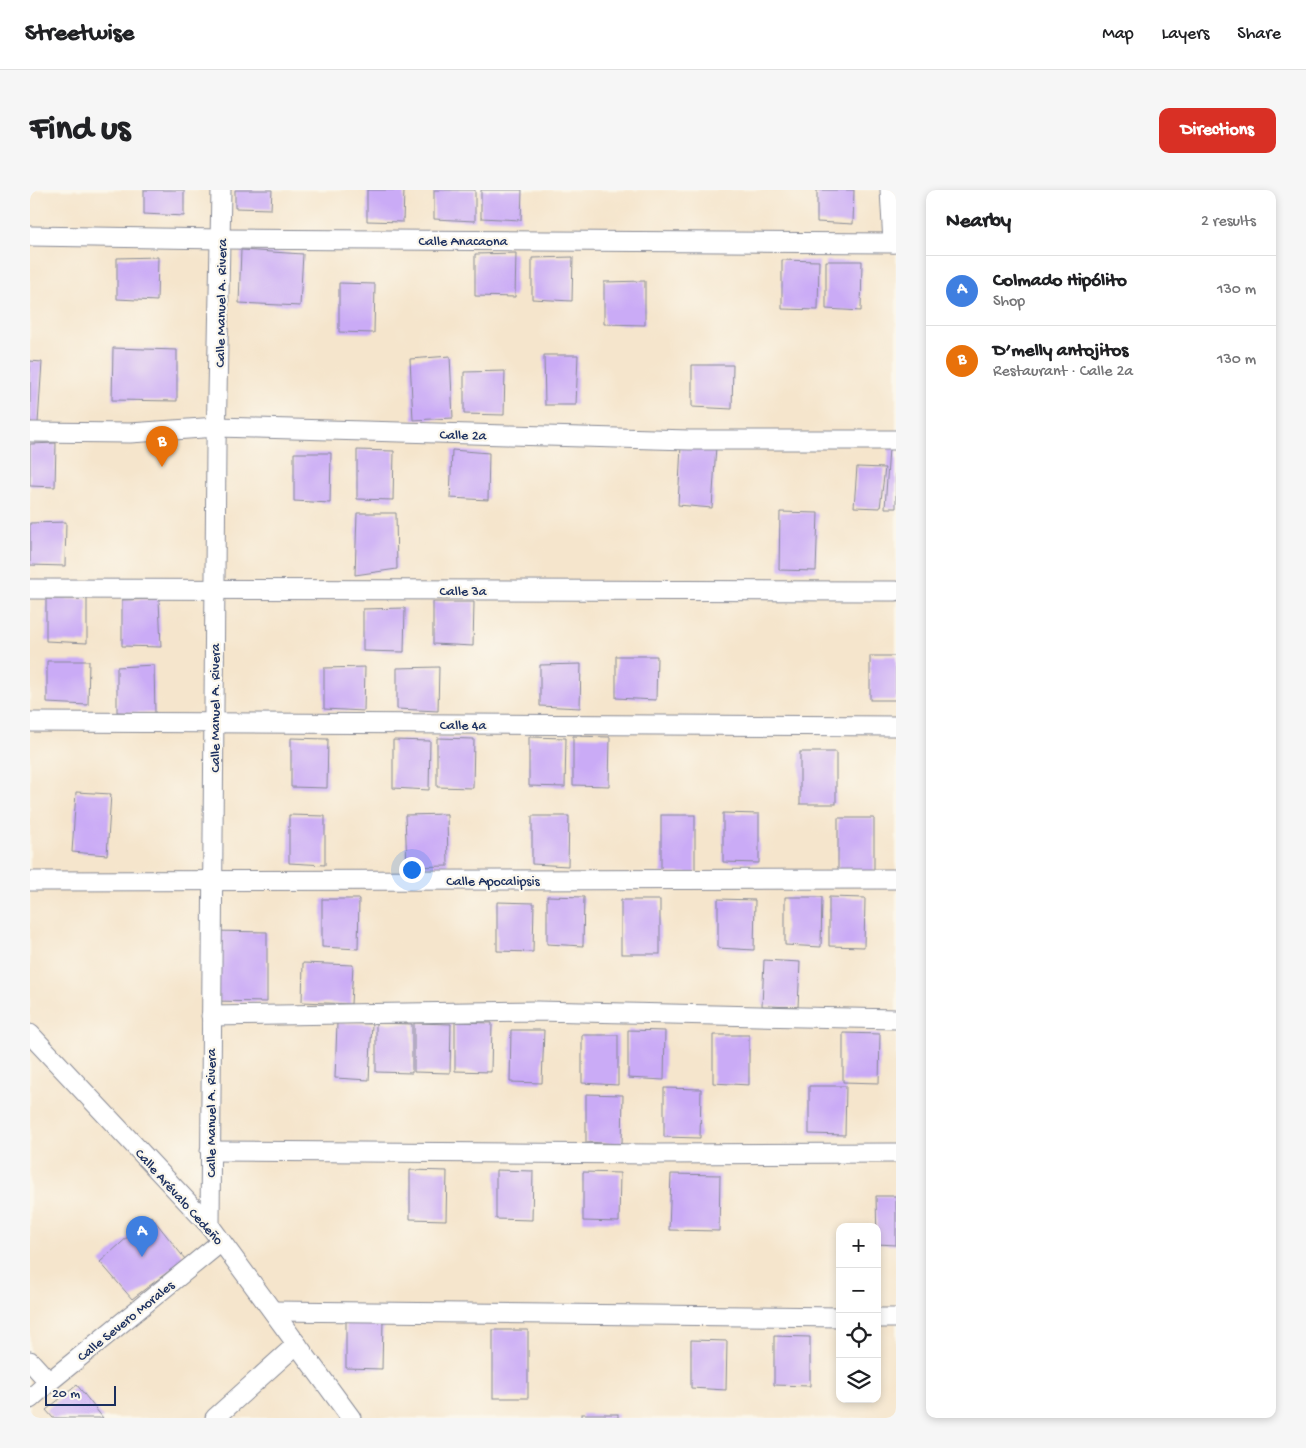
<!DOCTYPE html>
<html lang="en">
<head>
<meta charset="utf-8">
<style>
	:root { --surface:#fff; --page:#f6f6f6; --text:#202124; --muted:#757577; --line:#e0e0e0; --accent:#d93025 }
	body { margin:0; font-family:"Gochi Hand",sans-serif; background:var(--page); color:var(--text) }
	.controls { position:absolute; right:15px; bottom:15px; display:grid; overflow:hidden; border-radius:10px; box-shadow:0 2px 8px #0003 }
	.controls button { width:45px; height:45px; display:grid; place-items:center; padding:0; border:0; border-bottom:1px solid var(--line); background:var(--surface); color:var(--text); font:25px sans-serif }
	.scale { position:absolute; left:15px; bottom:12px; width:71px; box-sizing:border-box; padding-left:5px; border:2px solid #1b2f5e; border-top:0; font-size:14px; line-height:18px; white-space:nowrap; color:#1b2f5e; -webkit-text-stroke:4px #fbf7ec; paint-order:stroke }
	.you { position:absolute; left:381px; top:679px; width:18px; height:18px; margin:-12px; border:4px solid #fff; border-radius:50%; background:#1a73e8; box-shadow:0 0 0 8px #1a73e833 }
	.badge { display:grid; place-items:center; width:32px; height:32px; border-radius:50%; background:var(--accent); color:#fff; font-size:16px; font-weight:700 }
	.pin { position:absolute; translate:-50% -41px; filter:drop-shadow(0 1px 2px #0008) }
	.pin::after { content:''; position:absolute; top:26px; width:18px; height:15px; background:inherit; clip-path:polygon(0 0,100% 0,50% 100%) }
	.list { margin:0; padding:0; list-style:none }
	h2 { display:flex; justify-content:space-between; align-items:center; height:65px; margin:0; padding:0 20px; font-size:21px }
	h2 small { font-size:16px; font-weight:400; color:var(--muted) }
	.list li { display:grid; grid-template-columns:32px 1fr auto; gap:15px; align-items:center; box-sizing:border-box; height:70px; padding:0 20px; border-top:1px solid var(--line) }
	.list b { display:block; font-size:19px; white-space:nowrap }
	.list p { margin:0; font-size:16px; white-space:nowrap; color:var(--muted) }
	.list em { font-size:16px; font-style:normal; color:var(--muted) }
	.icon { flex:none; width:28px; height:28px; fill:none; stroke:currentColor; stroke-width:2; stroke-linecap:round; stroke-linejoin:round }
	.map { position:relative; flex:none; width:866px; height:1228px; overflow:hidden; border-radius:10px }
	header { display:flex; align-items:center; gap:30px; box-sizing:border-box; height:70px; padding:0 25px; background:var(--surface); border-bottom:1px solid var(--line) }
	header strong { font-size:24px }
	nav { display:flex; gap:28px; margin-inline-start:auto; font-size:18px }
	.intro { display:flex; align-items:center; justify-content:space-between; box-sizing:border-box; height:120px; padding:0 30px }
	h1 { margin:0; font-size:35px }
	.button { padding:12px 22px; border-radius:10px; background:var(--accent); color:#fff; font-size:18px; font-weight:700 }
	main { display:flex; gap:30px; padding:0 30px }
	aside { flex:1; background:var(--surface); border-radius:10px; box-shadow:0 2px 8px #0003 }
	.map>svg:first-child { display:block }
</style>
</head>
<body>
<header>
<strong>Streetwise</strong>
<nav><a>Map</a><a>Layers</a><a>Share</a></nav>
</header>
<div class="intro"><h1>Find us</h1><a class="button">Directions</a></div>
<main>
<div class="map">
<svg width="866" height="1228" viewBox="0 0 866 1228">
	<rect width="100%" height="100%" fill="#fbf7ec"/>
	<filter id="ink" filterUnits="userSpaceOnUse"><feTurbulence type="fractalNoise" baseFrequency=".02" numOctaves="2"/><feDisplacementMap in="SourceGraphic" scale="10" xChannelSelector="R" yChannelSelector="G"/><feConvolveMatrix kernelMatrix="1 2 1 2 8 2 1 2 1" color-interpolation-filters="sRGB"/></filter>
	<filter id="wash" filterUnits="userSpaceOnUse"><feTurbulence type="fractalNoise" baseFrequency=".0096" numOctaves="4" result="noise"/><feDisplacementMap in="SourceGraphic" scale="20" xChannelSelector="R" yChannelSelector="G"/><feGaussianBlur stdDeviation="1.12" result="paint"/><feColorMatrix in="noise" values="0 0 0 0 0 0 0 0 0 0 0 0 0 0 0 0 0 1.4 0 .05"/><feComposite in="paint" operator="in"/></filter>
	<g filter="url(#wash)">
		<rect width="100%" height="100%" fill="#f5e5cc"/>
		<g id="blocks">
			<g fill="#caabf6">
				<path d="M 114,0 L 154,0 L 154,26 L 114,24 Z"/>
				<path d="M 205,0 L 242,0 L 241,19 L 205,18 Z"/>
				<path d="M 337,0 L 374,0 L 373,32 L 337,31 Z"/>
				<path d="M 404,0 L 445,0 L 445,31 L 404,29 Z"/>
				<path d="M 451,0 L 492,0 L 491,30 L 451,28 Z"/>
				<path d="M 787,0 L 824,0 L 823,34 L 787,32 Z"/>
				<path d="M 211,60 L 273,64 L 270,116 L 209,113 Z"/>
				<path d="M 486,63 L 485,107 L 445,106 L 445,64 Z"/>
				<path d="M 128,67 L 127,111 L 87,109 L 87,68 Z"/>
				<path d="M 543,67 L 542,111 L 502,109 L 502,68 Z"/>
				<path d="M 752,70 L 789,71 L 788,120 L 752,119 Z"/>
				<path d="M 796,71 L 832,71 L 831,121 L 796,119 Z"/>
				<path d="M 615,91 L 615,135 L 574,134 L 574,92 Z"/>
				<path d="M 309,93 L 345,94 L 344,143 L 309,142 Z"/>
				<path d="M 83,158 L 147,160 L 147,211 L 82,210 Z"/>
				<path d="M 514,165 L 548,165 L 546,215 L 515,215 Z"/>
				<path d="M 420,166 L 423,228 L 383,230 L 380,169 Z"/>
				<path d="M 0,171 L 12,172 L 8,233 L 0,232 Z"/>
				<path d="M 662,175 L 703,175 L 702,219 L 662,217 Z"/>
				<path d="M 475,181 L 474,225 L 434,224 L 434,182 Z"/>
				<path d="M 26,253 L 25,297 L 0,296 L 0,254 Z"/>
				<path d="M 651,255 L 686,256 L 682,318 L 648,315 Z"/>
				<path d="M 859,258 L 866,258 L 866,318 L 855,318 Z"/>
				<path d="M 327,260 L 364,261 L 363,310 L 327,309 Z"/>
				<path d="M 422,260 L 459,263 L 458,310 L 420,308 Z"/>
				<path d="M 264,263 L 301,263 L 300,313 L 264,311 Z"/>
				<path d="M 827,277 L 855,278 L 850,318 L 824,317 Z"/>
				<path d="M 750,322 L 788,323 L 786,381 L 749,380 Z"/>
				<path d="M 327,323 L 366,323 L 367,379 L 325,385 Z"/>
				<path d="M 36,332 L 35,376 L 0,375 L 0,333 Z"/>
				<path d="M 16,409 L 57,409 L 57,453 L 16,451 Z"/>
				<path d="M 129,409 L 131,457 L 92,456 L 92,410 Z"/>
				<path d="M 403,412 L 444,412 L 443,456 L 403,454 Z"/>
				<path d="M 375,418 L 374,462 L 333,461 L 333,419 Z"/>
				<path d="M 586,466 L 627,466 L 626,510 L 586,508 Z"/>
				<rect x="840" y="466" width="26" height="44"/>
				<path d="M 17,471 L 59,471 L 58,515 L 17,513 Z"/>
				<path d="M 551,474 L 550,518 L 510,516 L 510,475 Z"/>
				<path d="M 124,475 L 125,523 L 87,522 L 87,477 Z"/>
				<path d="M 335,477 L 334,521 L 294,519 L 294,478 Z"/>
				<path d="M 409,477 L 408,521 L 367,519 L 367,478 Z"/>
				<path d="M 543,546 L 580,547 L 579,596 L 543,595 Z"/>
				<path d="M 499,547 L 536,548 L 535,597 L 499,596 Z"/>
				<path d="M 261,548 L 298,549 L 297,598 L 261,597 Z"/>
				<path d="M 407,548 L 444,549 L 443,598 L 407,597 Z"/>
				<path d="M 363,550 L 400,551 L 399,600 L 363,598 Z"/>
				<rect x="770" y="562" width="36" height="52"/>
				<path d="M 46,602 L 81,604 L 77,665 L 42,662 Z"/>
				<path d="M 693,623 L 729,624 L 729,673 L 693,672 Z"/>
				<path d="M 417,624 L 418,676 L 377,677 L 375,625 Z"/>
				<path d="M 259,625 L 295,626 L 295,675 L 259,673 Z"/>
				<rect x="631" y="625" width="34" height="58"/>
				<path d="M 502,626 L 539,626 L 538,676 L 502,674 Z"/>
				<rect x="808" y="628" width="36" height="54"/>
				<path d="M 517,706 L 554,707 L 553,756 L 517,754 Z"/>
				<path d="M 755,707 L 792,707 L 791,757 L 755,755 Z"/>
				<path d="M 799,707 L 835,708 L 834,757 L 799,756 Z"/>
				<path d="M 292,709 L 329,709 L 328,759 L 292,757 Z"/>
				<path d="M 688,709 L 725,710 L 724,760 L 688,758 Z"/>
				<rect x="591" y="710" width="39" height="54"/>
				<path d="M 467,712 L 504,713 L 503,762 L 467,761 Z"/>
				<path d="M 183,741 L 237,742 L 237,812 L 183,811 Z"/>
				<path d="M 734,770 L 770,772 L 768,817 L 732,816 Z"/>
				<path d="M 273,773 L 323,775 L 321,814 L 272,812 Z"/>
				<path d="M 425,832 L 462,833 L 461,882 L 425,881 Z"/>
				<path d="M 307,833 L 342,834 L 339,890 L 305,888 Z"/>
				<path d="M 346,833 L 382,834 L 382,883 L 346,882 Z"/>
				<path d="M 384,833 L 421,834 L 420,883 L 384,882 Z"/>
				<path d="M 481,840 L 514,840 L 512,893 L 480,892 Z"/>
				<path d="M 598,840 L 635,841 L 634,890 L 598,888 Z"/>
				<path d="M 813,843 L 850,844 L 849,893 L 813,892 Z"/>
				<path d="M 552,845 L 588,845 L 588,895 L 552,893 Z"/>
				<path d="M 683,845 L 719,845 L 719,895 L 683,893 Z"/>
				<path d="M 779,896 L 816,896 L 815,945 L 779,944 Z"/>
				<path d="M 634,898 L 671,899 L 670,948 L 634,947 Z"/>
				<path d="M 556,904 L 593,905 L 592,954 L 556,952 Z"/>
				<path d="M 380,980 L 417,981 L 416,1030 L 380,1029 Z"/>
				<path d="M 466,980 L 503,981 L 502,1030 L 466,1029 Z"/>
				<path d="M 553,982 L 590,983 L 589,1032 L 553,1031 Z"/>
				<path d="M 641,984 L 690,985 L 689,1041 L 639,1040 Z"/>
				<path d="M 846,1006 L 866,1006 L 866,1055 L 847,1054 Z"/>
				<path d="M 121,1026 L 155,1069 L 102,1109 L 70,1072 Z"/>
				<path d="M 316,1130 L 353,1130 L 352,1179 L 316,1178 Z"/>
				<rect x="463" y="1140" width="35" height="68"/>
				<path d="M 744,1146 L 780,1147 L 780,1196 L 744,1195 Z"/>
				<path d="M 661,1150 L 697,1151 L 696,1200 L 661,1198 Z"/>
				<path d="M 47,1195 L 73,1228 L 23,1228 L 16,1220 Z"/>
				<rect x="552" y="1224" width="36" height="4"/>
			</g>
		</g>
	</g>
	<g filter="url(#ink)">
		<use href="#blocks" fill-opacity="0" stroke="#888a95" stroke-width="1"/>
		<g fill="none" stroke-linecap="round" stroke-linejoin="round">
			<g stroke="#888a95" stroke-width="21">
				<g id="minor">
					<path d="M 860,0 L 863,53"/>
					<path d="M 0,46 L 191,49 L 866,53"/>
					<path d="M 0,242 L 100,243 L 187,237 L 659,250 L 866,250"/>
					<path d="M 0,399 L 866,401"/>
					<path d="M 0,532 L 866,536"/>
					<path d="M 0,691 L 866,689"/>
					<path d="M 181,826 L 507,821 L 866,829"/>
					<path d="M 0,844 L 180,1036 L 321,1228"/>
					<path d="M 180,961 L 627,964 L 866,963"/>
					<path d="M 180,1036 L 186,256 L 191,0"/>
					<path d="M 243,1121 L 810,1127"/>
					<path d="M 847,1128 L 866,1128"/>
					<path d="M 0,1171 L 19,1192"/>
					<path d="M 0,1209 L 19,1192 L 191,1052"/>
					<path d="M 185,1228 L 267,1154"/>
				</g>
			</g>
			<use href="#minor" stroke="#fff" stroke-width="19"/>
		</g>
	</g>
	<g text-anchor="middle" stroke-width="4.5" stroke-linejoin="round" paint-order="stroke">
		<g font-size="14" fill="#1b2f5e" stroke="#fbf7ec">
			<text x="433" y="55">Calle Anacaona</text>
			<text transform="translate(190 113) rotate(-89)" y="5">Calle Manuel A. Rivera</text>
			<text transform="translate(433 244) rotate(1)" y="5">Calle 2a</text>
			<text x="433" y="405">Calle 3a</text>
			<text transform="translate(184 518) rotate(-90)" y="5">Calle Manuel A. Rivera</text>
			<text x="433" y="539">Calle 4a</text>
			<text x="463" y="695">Calle Apocalipsis</text>
			<text transform="translate(180 923) rotate(-90)" y="5">Calle Manuel A. Rivera</text>
			<text transform="translate(150 1006) rotate(48)" y="5">Calle Arévalo Cedeño</text>
			<text transform="translate(95 1130) rotate(-39)" y="5">Calle Severo Morales</text>
		</g>
	</g>
</svg>
<div class="controls">
<button>+</button>
<button>−</button>
<button><svg class="icon" aria-label="locate" viewBox="0 0 24 24"><circle cx="12" cy="12" r="6"/><path d="M12 2v4M12 18v4M2 12h4M18 12h4"/></svg></button>
<button><svg class="icon" aria-label="layers" viewBox="0 0 24 24"><path d="M12 4l9 5-9 5-9-5zM3 14l9 5 9-5"/></svg></button>
</div>
<div class="scale">20 m</div>
<div class="you"></div>
<div class="pin badge" style="left:112px;top:1067px;background:#3f7fe0">A</div>
<div class="pin badge" style="left:132px;top:277px;background:#e8710a">B</div>
</div>
<aside>
<h2>Nearby<small>2 results</small></h2>
<ul class="list">
<li><span class="badge" style="background:#3f7fe0">A</span><div><b>Colmado Hipólito</b><p>Shop</p></div><em>130 m</em></li>
<li><span class="badge" style="background:#e8710a">B</span><div><b>D’melly antojitos</b><p>Restaurant · Calle 2a</p></div><em>130 m</em></li>
</ul>
</aside>
</main>
</body>
</html>
